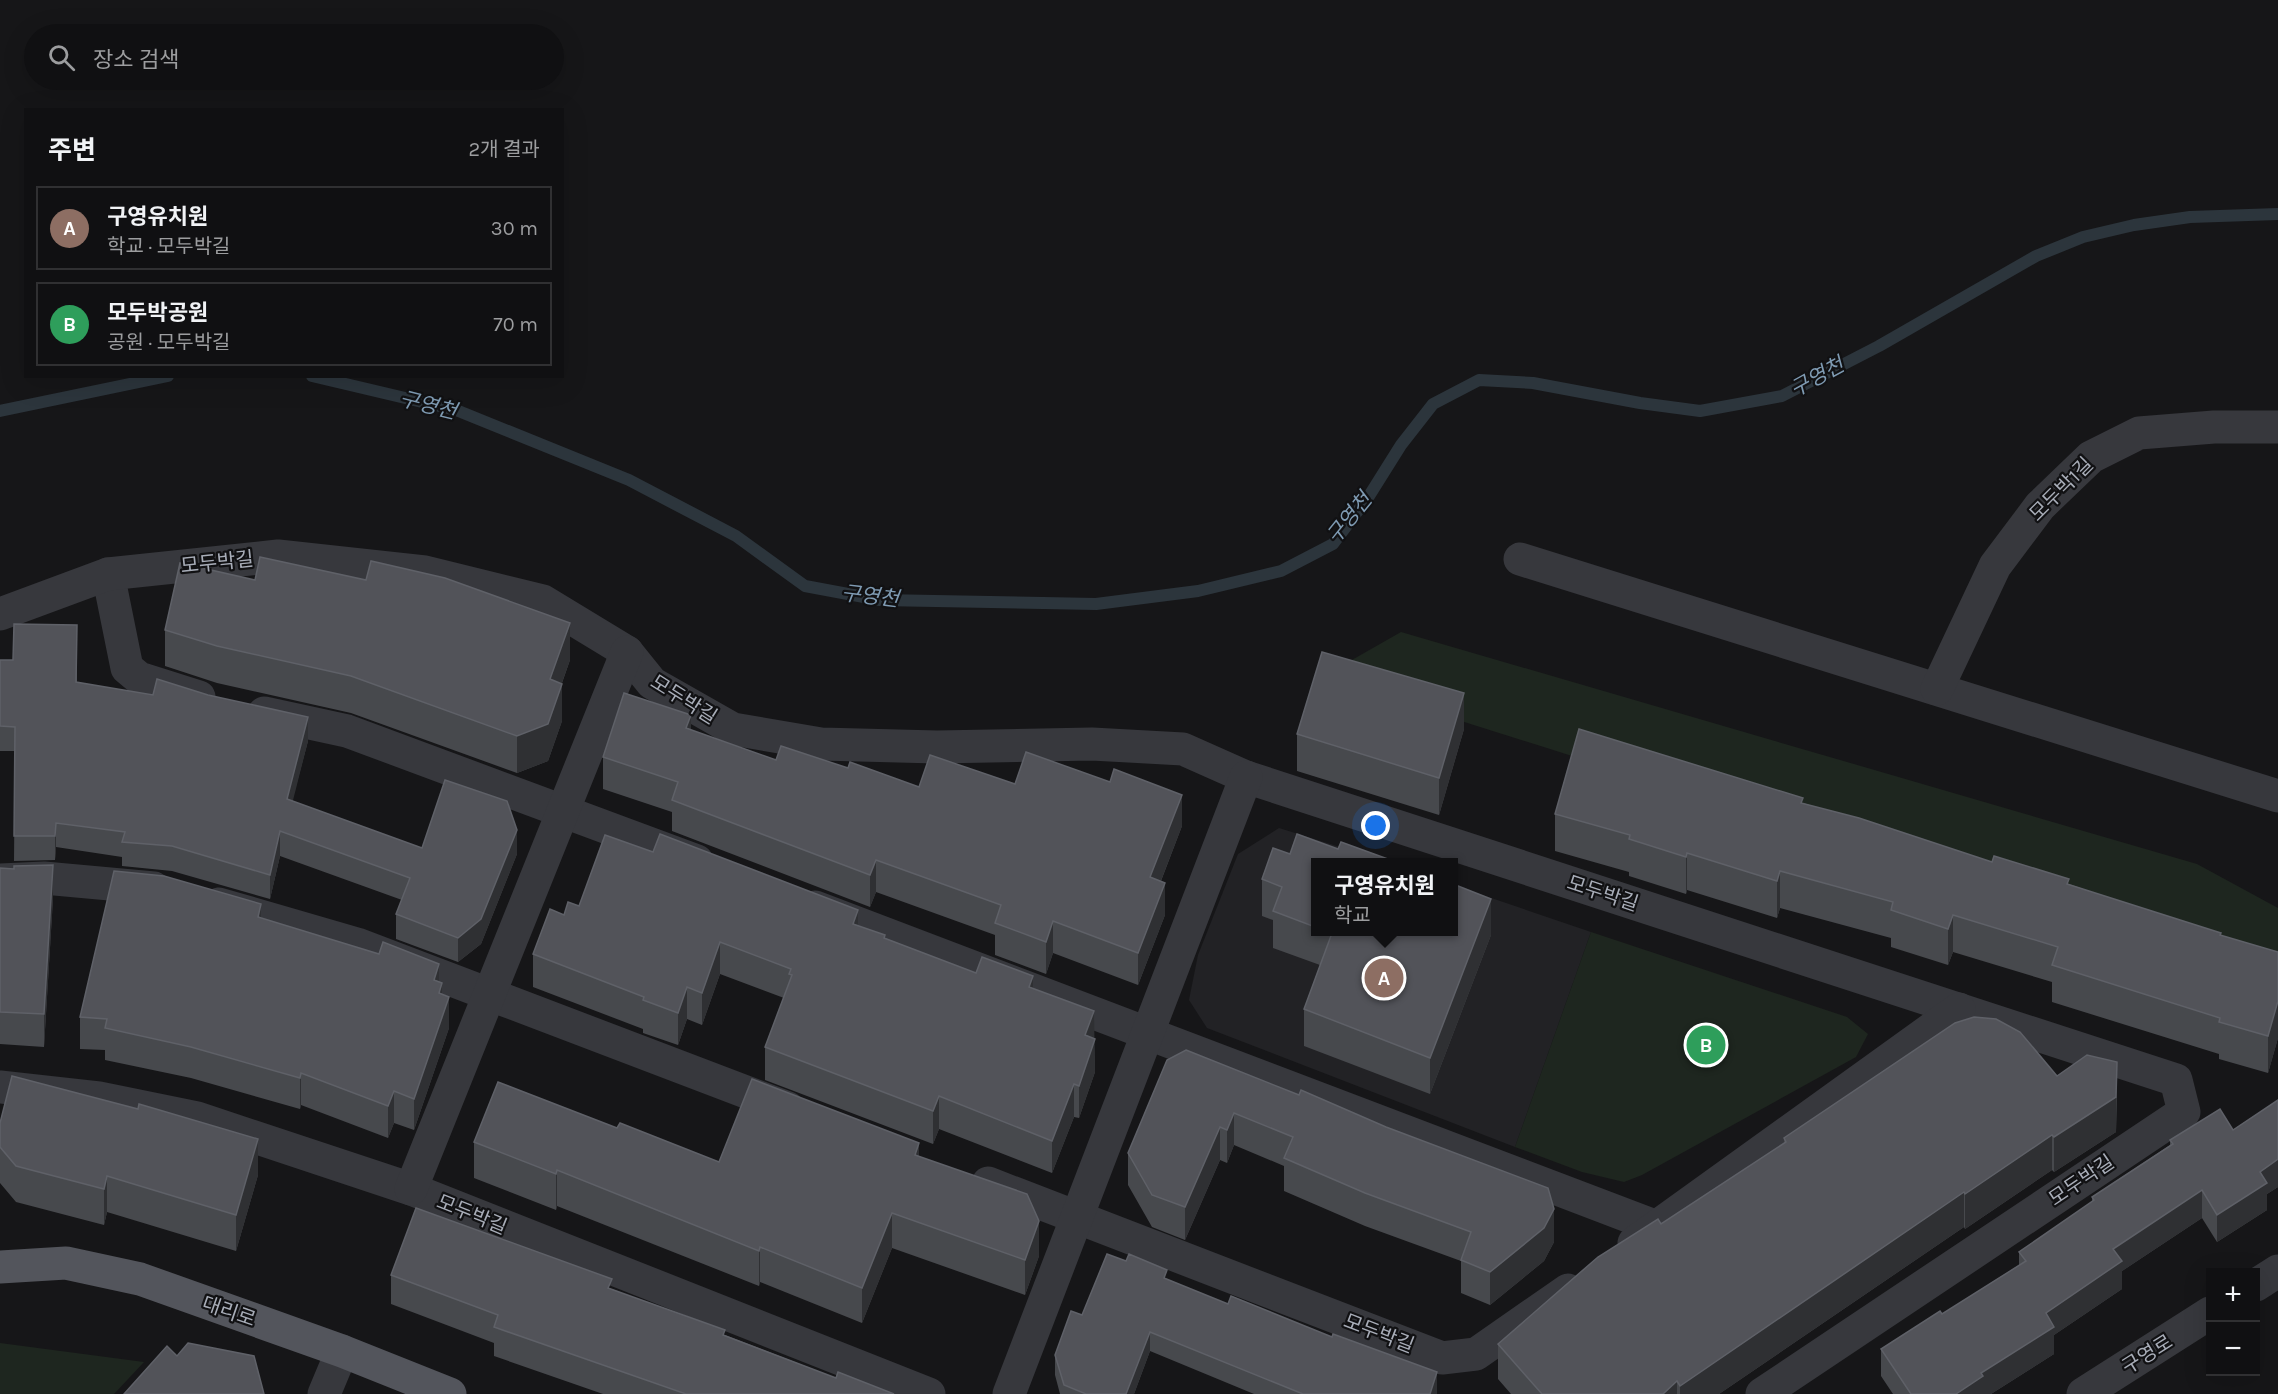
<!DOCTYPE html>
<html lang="ko">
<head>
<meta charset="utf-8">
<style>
	:root { --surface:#101012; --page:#1e1e20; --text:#f1f3f6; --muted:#9c9d9f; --line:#303032; --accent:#f2b134 }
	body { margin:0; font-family:Karla,"Noto Sans KR",sans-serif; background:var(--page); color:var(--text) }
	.controls { position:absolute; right:18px; bottom:18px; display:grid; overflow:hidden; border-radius:0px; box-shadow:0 6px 24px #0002 }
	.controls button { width:54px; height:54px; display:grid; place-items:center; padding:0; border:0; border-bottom:2px solid var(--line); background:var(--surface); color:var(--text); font:30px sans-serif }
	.you { position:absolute; left:1376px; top:826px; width:21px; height:21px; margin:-15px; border:4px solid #fff; border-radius:50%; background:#1a73e8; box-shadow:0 0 0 9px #1a73e833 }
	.badge { display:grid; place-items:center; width:39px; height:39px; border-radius:50%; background:var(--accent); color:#fff; font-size:20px; font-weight:700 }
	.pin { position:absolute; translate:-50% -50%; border:3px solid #fff; box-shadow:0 2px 6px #0006 }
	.popup { position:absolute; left:1311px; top:858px; width:147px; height:78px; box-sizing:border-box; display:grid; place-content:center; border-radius:0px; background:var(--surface); filter:drop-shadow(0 2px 4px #0005); font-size:20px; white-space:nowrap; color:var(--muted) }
	.popup b { font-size:22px; color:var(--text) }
	.popup::after { content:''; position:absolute; left:50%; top:100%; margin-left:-12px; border:12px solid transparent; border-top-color:var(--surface) }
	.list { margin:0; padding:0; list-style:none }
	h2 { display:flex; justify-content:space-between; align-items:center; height:78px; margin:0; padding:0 24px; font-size:26px }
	h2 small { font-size:20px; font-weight:400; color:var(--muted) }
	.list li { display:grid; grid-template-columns:39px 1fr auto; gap:18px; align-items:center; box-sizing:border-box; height:84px; margin:0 12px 12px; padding:0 12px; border:2px solid var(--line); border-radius:0px }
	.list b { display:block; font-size:22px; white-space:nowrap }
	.list p { margin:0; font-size:20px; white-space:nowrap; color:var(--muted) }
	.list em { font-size:20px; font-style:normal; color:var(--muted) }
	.icon { flex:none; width:33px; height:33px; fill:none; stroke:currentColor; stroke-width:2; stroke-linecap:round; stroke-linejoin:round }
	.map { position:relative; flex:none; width:2278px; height:1394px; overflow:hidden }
	.search { position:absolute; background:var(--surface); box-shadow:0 6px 24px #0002; left:24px; top:24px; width:540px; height:66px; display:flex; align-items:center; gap:15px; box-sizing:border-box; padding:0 21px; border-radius:33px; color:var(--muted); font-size:22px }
	.panel { position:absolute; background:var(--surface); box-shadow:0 6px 24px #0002; left:24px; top:108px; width:540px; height:270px; border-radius:0px }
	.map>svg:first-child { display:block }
</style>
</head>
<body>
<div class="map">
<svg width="2278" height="1394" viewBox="0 0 2278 1394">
	<rect width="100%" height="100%" fill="#161618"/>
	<path fill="#222225" d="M 1279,828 L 1388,862 L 1315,862 L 1315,932 L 1453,932 L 1453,885 L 1591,932 L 1515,1147 L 1207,1028 L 1189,1000 L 1198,955 L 1238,854 Z"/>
	<g fill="#1e261f">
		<path d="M 1401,632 L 2197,864 L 2278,908 L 2278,979 L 1322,677 Z"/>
		<path d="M 1591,932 L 1847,1017 L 1868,1034 L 1856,1057 L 1642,1175 L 1624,1182 L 1582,1172 L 1515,1147 Z"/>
		<path d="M 0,1343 L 144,1362 L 114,1394 L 0,1394 Z"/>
	</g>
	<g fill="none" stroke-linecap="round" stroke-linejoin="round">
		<g stroke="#2c353c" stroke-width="12">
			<path d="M 312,376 L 456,410 L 629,480 L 736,536 L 805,586 L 880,600 L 1096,604 L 1198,591 L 1281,571 L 1333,544 L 1369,496 L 1401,445 L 1433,404 L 1479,380 L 1533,383 L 1640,403 L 1700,411 L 1782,396 L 1879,346 L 2036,256 L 2083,237 L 2134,225 L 2190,217 L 2278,214"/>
			<path d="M 0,411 L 168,376"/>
		</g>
		<g stroke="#37383d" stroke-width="33">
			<path d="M 1520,559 L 2278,796"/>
			<path d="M 108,574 L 127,668 L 139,678 L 199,697"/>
			<path d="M 0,614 L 108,574 L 278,556 L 425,572 L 543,601 L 627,652 L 652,683 L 733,729 L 821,744 L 937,747 L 1092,744 L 1183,749 L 1246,777 L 2176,1080 L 2184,1112 L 1762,1394"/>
			<path d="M 1937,689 L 1995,566 L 2040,506 L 2091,457 L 2139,433 L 2214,427 L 2278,427"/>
			<path d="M 264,713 L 347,731 L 697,861"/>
			<path d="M 0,880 L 44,878 L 154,888"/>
			<path d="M 219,904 L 357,944 L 788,1108"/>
			<path d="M 815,907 L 1657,1227"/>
			<path d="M 0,1087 L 99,1098 L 197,1118 L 411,1189 L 929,1394"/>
			<path d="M 988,1183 L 1442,1358 L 1476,1354 L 1568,1290"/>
			<path d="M 411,1189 L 627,652"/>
			<path d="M 1634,1243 L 1959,1009"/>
			<path d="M 2256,1285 L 2278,1271"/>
			<path d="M 324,1394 L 342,1351"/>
			<path d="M 1009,1394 L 1246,777"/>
			<path d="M 2083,1394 L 2210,1313"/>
		</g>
		<path stroke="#53555c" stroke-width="33" d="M 0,1267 L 66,1263 L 140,1279 L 342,1351 L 450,1394"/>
	</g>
	<g fill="#47494d">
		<path d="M 77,625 L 77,682 L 308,741 L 292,801 L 422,848 L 517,854 L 481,944 L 458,962 L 396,939 L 396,914 L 402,900 L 280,856 L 270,899 L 172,871 L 122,866 L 122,857 L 56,847 L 55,860 L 14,861 L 15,751 L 0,751 L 0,660 L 13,660 Z"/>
		<path d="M 165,630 L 570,660 L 562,683 L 562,721 L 548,761 L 517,773 L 351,713 L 217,683 L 165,666 Z"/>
		<path d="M 1464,729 L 1439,815 L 1297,771 L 1297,734 Z"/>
		<path d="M 691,730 L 776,760 L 848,768 L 919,787 L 1015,784 L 1182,826 L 1161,881 L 1165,915 L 1138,985 L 1053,953 L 1046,974 L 995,955 L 995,935 L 876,892 L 870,907 L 672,831 L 672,812 L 603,789 L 603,757 Z"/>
		<path d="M 1803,803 L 1992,862 L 2069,884 L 2221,936 L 2278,952 L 2278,1038 L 2268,1073 L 2219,1059 L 2219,1054 L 2052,1002 L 2052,982 L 1953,952 L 1948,965 L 1891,947 L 1891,938 L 1780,908 L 1777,918 L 1687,890 L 1686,894 L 1629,876 L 1629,872 L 1555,851 L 1555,814 Z"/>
		<path d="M 1338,849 L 1396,862 L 1315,862 L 1315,932 L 1453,932 L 1491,935 L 1430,1094 L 1304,1046 L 1304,1009 L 1320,965 L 1273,948 L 1273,920 L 1262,916 L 1262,879 L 1290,854 Z"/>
		<path d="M 0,868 L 53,898 L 44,1047 L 0,1044 Z"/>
		<path d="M 579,906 L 858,926 L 885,938 L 976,973 L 1033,989 L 1094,1038 L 1095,1072 L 1079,1118 L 1074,1117 L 1052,1173 L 939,1129 L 933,1144 L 765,1080 L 765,1047 L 784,998 L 720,974 L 702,1025 L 687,1019 L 678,1045 L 643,1033 L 643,1029 L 533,987 L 533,954 L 564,915 Z"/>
		<path d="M 261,918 L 439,982 L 449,1028 L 414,1130 L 394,1123 L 388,1138 L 301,1105 L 300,1109 L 191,1078 L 105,1060 L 105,1050 L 80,1049 L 80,1017 Z"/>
		<path d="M 1167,1060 L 1554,1242 L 1544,1261 L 1490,1305 L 1461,1293 L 1461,1261 L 1365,1226 L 1284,1191 L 1284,1166 L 1234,1145 L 1227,1163 L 1220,1160 L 1185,1240 L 1152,1227 L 1128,1185 L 1128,1153 Z"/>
		<path d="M 2057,1076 L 2117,1097 L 2116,1132 L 2054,1172 L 2052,1170 L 1965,1229 L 1964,1227 L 1719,1394 L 1511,1394 L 1498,1379 L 1498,1344 L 1784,1143 L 1784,1138 Z"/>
		<path d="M 2278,1100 L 2278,1187 L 2267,1194 L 2267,1210 L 2217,1242 L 2202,1218 L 2122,1271 L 2122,1289 L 2054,1335 L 2054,1354 L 1991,1394 L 1893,1394 L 1881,1376 L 1881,1349 L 1942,1314 L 2019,1265 L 2019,1252 L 2092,1202 L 2092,1197 L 2170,1145 L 2170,1140 L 2233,1130 Z"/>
		<path d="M 0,1123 L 258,1175 L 236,1251 L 107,1212 L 104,1225 L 16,1202 L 0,1183 Z"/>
		<path d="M 617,1128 L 719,1162 L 919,1156 L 1039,1256 L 1025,1295 L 892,1248 L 862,1323 L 760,1282 L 759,1286 L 557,1206 L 556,1210 L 474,1178 L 474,1142 Z"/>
		<path d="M 391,1275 L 612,1289 L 725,1335 L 836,1378 L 894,1394 L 603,1394 L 494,1356 L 494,1343 L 391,1304 Z"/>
		<path d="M 1167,1279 L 1437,1392 L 1437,1394 L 1254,1394 L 1150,1351 L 1134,1394 L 1060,1394 L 1055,1375 L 1055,1355 L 1082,1315 Z"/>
	</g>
	<g fill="#2f3033">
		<path d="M 570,623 L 570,660 L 550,716 L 550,679 Z"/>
		<path d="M 562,684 L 562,721 L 548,761 L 517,773 L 517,736 Z"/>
		<path d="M 1464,693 L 1464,729 L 1439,815 L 1439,778 Z"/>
		<path d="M 691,715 L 691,747 L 686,728 Z"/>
		<path d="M 308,717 L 308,741 L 287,824 L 287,799 Z"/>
		<path d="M 1182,795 L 1182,826 L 1150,909 L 1150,877 Z"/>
		<path d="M 56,823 L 56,847 L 55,860 L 55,836 Z"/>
		<path d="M 517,830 L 517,854 L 481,944 L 458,962 L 458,938 Z"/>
		<path d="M 280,831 L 280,856 L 270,899 L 270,875 Z"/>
		<path d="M 1687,853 L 1687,890 L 1686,894 L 1686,857 Z"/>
		<path d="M 876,860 L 876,892 L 870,907 L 870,875 Z"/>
		<path d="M 53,865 L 53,898 L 44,1047 L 44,1014 Z"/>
		<path d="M 1780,871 L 1780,908 L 1777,918 L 1777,881 Z"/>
		<path d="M 1165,883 L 1165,915 L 1138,985 L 1138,953 Z"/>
		<path d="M 1491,899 L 1491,935 L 1430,1094 L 1430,1058 Z"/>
		<path d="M 261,904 L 261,936 L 258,917 Z"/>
		<path d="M 858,910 L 858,942 L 853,924 Z"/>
		<path d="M 1953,915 L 1953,952 L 1948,965 L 1948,929 Z"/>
		<path d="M 1053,921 L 1053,953 L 1046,974 L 1046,942 Z"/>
		<path d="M 720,942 L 720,974 L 702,1025 L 702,993 Z"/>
		<path d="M 439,964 L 439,991 L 442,983 L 442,1015 L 434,980 Z"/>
		<path d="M 1033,976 L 1033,1009 L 1029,987 Z"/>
		<path d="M 687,987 L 687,1019 L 678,1045 L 678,1013 Z"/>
		<path d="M 449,997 L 449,1028 L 414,1130 L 414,1099 Z"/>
		<path d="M 2278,1001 L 2278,1038 L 2268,1073 L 2268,1036 Z"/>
		<path d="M 1094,1011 L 1095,1072 L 1079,1118 L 1079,1086 L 1085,1035 Z"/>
		<path d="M 2117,1062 L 2116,1132 L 2054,1172 L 2054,1137 Z"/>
		<path d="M 301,1073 L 301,1105 L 300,1109 L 300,1078 Z"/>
		<path d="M 1074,1084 L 1074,1117 L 1052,1173 L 1052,1141 Z"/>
		<path d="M 394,1091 L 394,1123 L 388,1138 L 388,1106 Z"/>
		<path d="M 939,1096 L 939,1129 L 933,1144 L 933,1111 Z"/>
		<path d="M 1234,1113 L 1234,1145 L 1227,1163 L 1227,1130 Z"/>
		<path d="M 1220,1127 L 1220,1160 L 1185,1240 L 1185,1207 Z"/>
		<path d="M 2052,1135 L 2052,1170 L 1965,1229 L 1965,1194 Z"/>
		<path d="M 258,1139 L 258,1175 L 236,1251 L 236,1215 Z"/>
		<path d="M 919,1143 L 919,1179 L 915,1155 Z"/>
		<path d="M 2278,1159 L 2278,1187 L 2267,1194 L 2267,1210 L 2217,1242 L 2217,1215 L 2260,1172 Z"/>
		<path d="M 557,1170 L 557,1206 L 556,1210 L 556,1174 Z"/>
		<path d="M 107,1176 L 107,1212 L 104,1225 L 104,1189 Z"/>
		<path d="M 2202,1190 L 2202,1218 L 2122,1271 L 2122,1289 L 2054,1335 L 2054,1354 L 1991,1394 L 1956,1394 L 1981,1373 L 2113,1249 Z"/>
		<path d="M 1964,1192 L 1964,1227 L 1719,1394 L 1680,1394 L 1680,1386 Z"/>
		<path d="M 1554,1209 L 1554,1242 L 1544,1261 L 1490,1305 L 1490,1272 Z"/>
		<path d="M 892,1213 L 892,1248 L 862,1323 L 862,1288 Z"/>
		<path d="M 1039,1221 L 1039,1256 L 1025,1295 L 1025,1260 Z"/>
		<path d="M 760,1247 L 760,1282 L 759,1286 L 759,1251 Z"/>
		<path d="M 1150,1332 L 1150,1351 L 1134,1394 L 1126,1394 Z"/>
		<path d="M 1437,1372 L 1437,1394 L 1430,1394 Z"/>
		<path d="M 1677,1381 L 1677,1394 L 1663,1394 Z"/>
	</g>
	<g fill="#525359" stroke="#5f6168" stroke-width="1.5">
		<path d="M 260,557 L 366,580 L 371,561 L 445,578 L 570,623 L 550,679 L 562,684 L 548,724 L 517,736 L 351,676 L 217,646 L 165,630 L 180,563 L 255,580 Z"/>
		<path d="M 14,624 L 77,625 L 76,682 L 153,695 L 157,679 L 208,695 L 308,717 L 287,799 L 422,848 L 445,780 L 507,801 L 517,830 L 481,919 L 458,938 L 396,914 L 410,878 L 280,831 L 270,875 L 172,846 L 122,842 L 125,832 L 56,823 L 55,836 L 14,836 L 15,727 L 0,726 L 0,660 L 13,660 Z"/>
		<path d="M 1322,652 L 1464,693 L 1439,778 L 1297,734 Z"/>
		<path d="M 624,693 L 691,715 L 686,728 L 776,760 L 781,746 L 848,768 L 850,762 L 919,787 L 930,755 L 1015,784 L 1026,752 L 1110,782 L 1114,769 L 1182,795 L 1150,877 L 1165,883 L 1138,953 L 1053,921 L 1046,942 L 995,923 L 1001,905 L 876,860 L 870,875 L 672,800 L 678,782 L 603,757 Z"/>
		<path d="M 1579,729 L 1803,798 L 1801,803 L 1859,818 L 1992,862 L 1994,856 L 2069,879 L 2067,884 L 2221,933 L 2220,935 L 2278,952 L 2278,1001 L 2268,1036 L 2219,1022 L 2220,1018 L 2052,965 L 2058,947 L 1953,915 L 1948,929 L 1891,910 L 1893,902 L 1780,871 L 1777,881 L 1687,853 L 1686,857 L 1629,839 L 1630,835 L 1555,814 Z"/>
		<path d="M 660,834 L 858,910 L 853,924 L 885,935 L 884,938 L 976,973 L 982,957 L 1033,976 L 1029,987 L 1094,1011 L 1085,1035 L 1095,1039 L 1079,1086 L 1074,1084 L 1052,1141 L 939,1096 L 933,1111 L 765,1047 L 792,975 L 789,974 L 791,969 L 720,942 L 702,993 L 687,987 L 678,1013 L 643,1000 L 644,997 L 533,954 L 550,909 L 564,915 L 568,902 L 579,906 L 605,835 L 653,852 Z"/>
		<path d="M 1297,834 L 1338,849 L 1341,842 L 1396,862 L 1315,862 L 1315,927 L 1273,911 L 1282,887 L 1262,879 L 1273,848 L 1290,854 Z"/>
		<path d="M 53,865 L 44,1014 L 0,1012 L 0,868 L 14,869 L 14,866 Z"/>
		<path d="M 114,871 L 164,876 L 261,904 L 258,917 L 379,954 L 383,942 L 439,964 L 434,980 L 442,983 L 439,993 L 449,997 L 414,1099 L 394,1091 L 388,1106 L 301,1073 L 300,1078 L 191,1047 L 105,1028 L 107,1019 L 80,1017 Z"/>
		<path d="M 1453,884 L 1491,899 L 1430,1058 L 1304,1009 L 1332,933 L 1328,932 L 1453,932 Z"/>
		<path d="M 1974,1017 L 1996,1019 L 2020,1032 L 2057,1076 L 2087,1055 L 2117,1062 L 2116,1097 L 2054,1137 L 2052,1135 L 1965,1194 L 1964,1192 L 1680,1386 L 1677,1381 L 1663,1394 L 1542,1394 L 1498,1344 L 1598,1257 L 1658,1219 L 1661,1224 L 1786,1142 L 1784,1138 L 1955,1023 Z"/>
		<path d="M 1186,1050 L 1299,1095 L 1301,1090 L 1386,1127 L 1548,1188 L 1554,1209 L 1544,1228 L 1490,1272 L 1461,1260 L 1471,1232 L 1365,1193 L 1284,1158 L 1293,1137 L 1234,1113 L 1227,1130 L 1220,1127 L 1185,1207 L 1152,1195 L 1128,1153 L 1167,1060 Z"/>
		<path d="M 12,1076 L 138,1109 L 139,1104 L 258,1139 L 236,1215 L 107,1176 L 104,1189 L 16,1166 L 0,1147 L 0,1123 Z"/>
		<path d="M 752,1079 L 919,1143 L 915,1155 L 1027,1194 L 1039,1221 L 1025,1260 L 892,1213 L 862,1288 L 760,1247 L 759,1251 L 557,1170 L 556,1174 L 474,1142 L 498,1082 L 617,1128 L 620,1123 L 719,1162 Z"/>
		<path d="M 2278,1100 L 2278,1159 L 2260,1172 L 2267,1183 L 2217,1215 L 2202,1190 L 2113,1249 L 2122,1261 L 2046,1313 L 2054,1327 L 1981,1373 L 1983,1376 L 1956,1394 L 1911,1394 L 1881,1349 L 1940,1311 L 1942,1314 L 2026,1261 L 2019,1252 L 2094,1200 L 2092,1197 L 2173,1144 L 2170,1140 L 2220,1109 L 2233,1130 Z"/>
		<path d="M 416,1208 L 612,1279 L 608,1288 L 725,1330 L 723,1335 L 836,1378 L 838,1372 L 894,1394 L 686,1394 L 494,1327 L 498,1315 L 391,1275 Z"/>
		<path d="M 1107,1254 L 1126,1261 L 1129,1254 L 1167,1270 L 1164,1278 L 1228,1304 L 1231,1296 L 1332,1337 L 1333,1334 L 1437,1372 L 1430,1394 L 1303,1394 L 1150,1332 L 1126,1394 L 1086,1394 L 1064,1385 L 1055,1355 L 1071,1311 L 1082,1315 Z"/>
		<path d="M 188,1343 L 254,1356 L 264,1394 L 124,1394 L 167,1346 L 177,1356 Z"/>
	</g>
	<g text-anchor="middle" stroke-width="4.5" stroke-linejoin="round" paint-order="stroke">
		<g font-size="20" fill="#a8adb8" stroke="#111113">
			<text transform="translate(2061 489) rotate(-45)" y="7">모두박1길</text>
			<text transform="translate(217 562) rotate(-6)" y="7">모두박길</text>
			<text transform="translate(684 699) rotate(32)" y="7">모두박길</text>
			<text transform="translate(1603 893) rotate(18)" y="7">모두박길</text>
			<text transform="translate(2081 1180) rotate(-34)" y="7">모두박길</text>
			<text transform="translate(472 1214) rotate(22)" y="7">모두박길</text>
			<text transform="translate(229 1311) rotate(19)" y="7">대리로</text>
			<text transform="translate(1379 1333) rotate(21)" y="7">모두박길</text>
			<text transform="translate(2147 1354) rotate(-32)" y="7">구영로</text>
		</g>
		<g font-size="21" font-style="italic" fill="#7f9bb3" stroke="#111113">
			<text transform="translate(1817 377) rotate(-29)" y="7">구영천</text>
			<text transform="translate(428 405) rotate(14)" y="7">구영천</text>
			<text transform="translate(1349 518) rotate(-51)" y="7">구영천</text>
			<text transform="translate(870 596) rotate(7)" y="7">구영천</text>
		</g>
	</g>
</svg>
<div class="controls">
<button>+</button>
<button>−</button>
</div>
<div class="you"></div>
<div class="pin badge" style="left:1384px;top:978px;background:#8d6e63">A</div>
<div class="popup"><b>구영유치원</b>학교</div>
<div class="pin badge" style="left:1706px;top:1045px;background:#2e9e5b">B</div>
<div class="search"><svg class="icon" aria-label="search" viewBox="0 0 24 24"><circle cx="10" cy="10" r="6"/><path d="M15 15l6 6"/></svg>장소 검색</div>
<section class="panel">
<h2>주변<small>2개 결과</small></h2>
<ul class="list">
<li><span class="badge" style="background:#8d6e63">A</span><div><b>구영유치원</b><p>학교 · 모두박길</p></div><em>30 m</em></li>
<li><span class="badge" style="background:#2e9e5b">B</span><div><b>모두박공원</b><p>공원 · 모두박길</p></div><em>70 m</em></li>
</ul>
</section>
</div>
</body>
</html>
